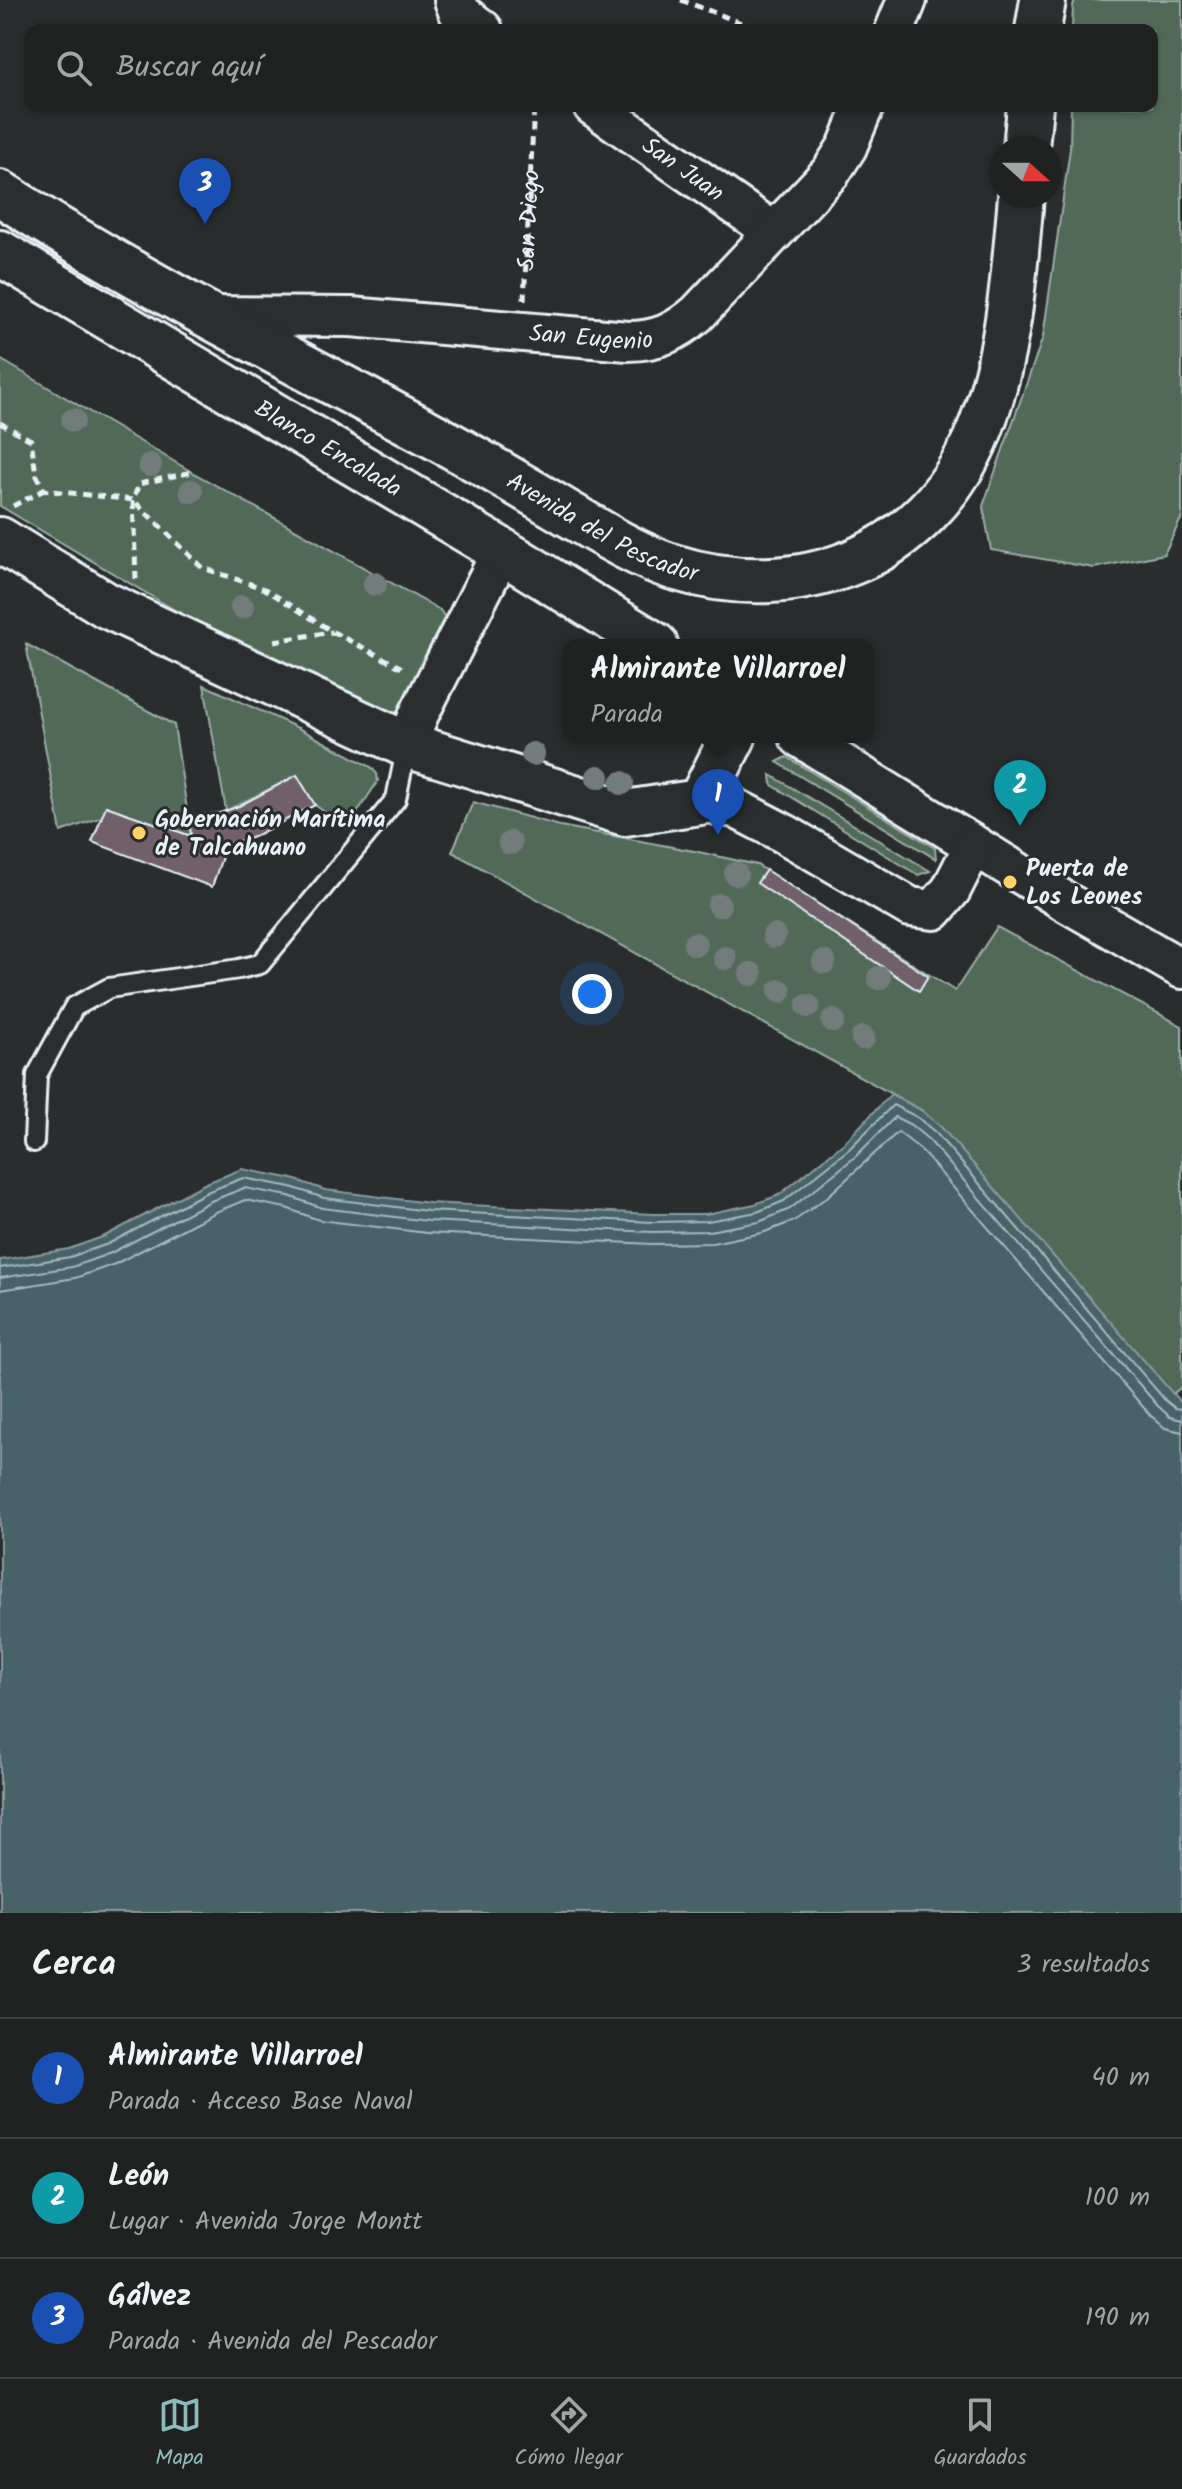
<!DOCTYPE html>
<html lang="es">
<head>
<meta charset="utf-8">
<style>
	:root { --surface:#202222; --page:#282a2a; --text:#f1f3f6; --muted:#a2a4a5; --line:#3d3f40; --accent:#8bbbb9 }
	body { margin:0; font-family:Kalam,sans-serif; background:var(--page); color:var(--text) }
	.compass { position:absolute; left:990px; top:136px; width:72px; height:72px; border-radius:50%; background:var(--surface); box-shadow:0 2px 6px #0004; rotate:111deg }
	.you { position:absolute; left:592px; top:994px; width:28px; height:28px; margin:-20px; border:6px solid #fff; border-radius:50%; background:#1a73e8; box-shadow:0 0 0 12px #1a73e833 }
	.badge { display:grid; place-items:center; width:52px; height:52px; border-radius:50%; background:var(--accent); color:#fff; font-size:26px; font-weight:700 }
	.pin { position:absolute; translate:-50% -66px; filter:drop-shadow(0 2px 4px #0008) }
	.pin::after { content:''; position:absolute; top:42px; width:28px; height:24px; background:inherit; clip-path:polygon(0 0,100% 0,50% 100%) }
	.popup { position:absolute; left:562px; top:639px; width:312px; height:104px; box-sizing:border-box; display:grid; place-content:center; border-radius:16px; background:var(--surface); filter:drop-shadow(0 2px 6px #0005); font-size:26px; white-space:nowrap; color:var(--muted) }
	.popup b { font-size:30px; color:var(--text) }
	.popup::after { content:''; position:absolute; left:50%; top:100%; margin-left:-16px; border:16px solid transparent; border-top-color:var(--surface) }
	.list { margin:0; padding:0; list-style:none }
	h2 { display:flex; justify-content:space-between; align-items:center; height:104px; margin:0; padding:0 32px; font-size:34px }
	h2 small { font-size:26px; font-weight:400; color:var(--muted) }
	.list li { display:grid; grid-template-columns:52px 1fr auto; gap:24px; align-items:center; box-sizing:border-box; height:120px; padding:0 32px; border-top:2px solid var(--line) }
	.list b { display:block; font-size:30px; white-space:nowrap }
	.list p { margin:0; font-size:26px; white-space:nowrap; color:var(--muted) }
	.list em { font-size:26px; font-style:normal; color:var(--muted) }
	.icon { flex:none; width:44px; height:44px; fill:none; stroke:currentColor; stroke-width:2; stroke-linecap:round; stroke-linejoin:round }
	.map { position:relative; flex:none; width:1182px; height:1913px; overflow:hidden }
	.search { position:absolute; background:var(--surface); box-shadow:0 2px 6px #0004; left:24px; right:24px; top:24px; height:88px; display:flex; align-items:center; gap:20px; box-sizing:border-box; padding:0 28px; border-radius:16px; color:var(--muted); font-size:30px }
	.sheet { height:464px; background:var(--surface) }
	nav { display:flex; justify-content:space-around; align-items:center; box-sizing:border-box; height:112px; border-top:2px solid var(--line); background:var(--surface); font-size:22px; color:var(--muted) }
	nav a { display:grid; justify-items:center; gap:4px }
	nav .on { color:var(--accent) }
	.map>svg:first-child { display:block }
</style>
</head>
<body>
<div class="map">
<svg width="1182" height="1913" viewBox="0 0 1182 1913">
	<rect width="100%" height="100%" fill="#2a2d2e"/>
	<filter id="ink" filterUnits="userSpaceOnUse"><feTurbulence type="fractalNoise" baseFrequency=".0125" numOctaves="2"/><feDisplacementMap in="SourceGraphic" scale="16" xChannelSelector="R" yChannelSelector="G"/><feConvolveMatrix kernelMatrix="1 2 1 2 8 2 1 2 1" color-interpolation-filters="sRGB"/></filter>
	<g filter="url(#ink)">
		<g fill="#516a58" stroke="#9caea8" stroke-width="2">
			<path d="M 1075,0 L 1182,0 L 1182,517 L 1164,554 L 1094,568 L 991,550 L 983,506 L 1043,337 L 1070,149 L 1071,106 L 1152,106 L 1152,30 L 1072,30 L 1073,6 Z"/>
			<path d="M 0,359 L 192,472 L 440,610 L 445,617 L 445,625 L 404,706 L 395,713 L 386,714 L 235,646 L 0,506 Z"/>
			<path d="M 26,644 L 174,725 L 191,836 L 106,806 L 102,817 L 61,832 Z"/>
			<path d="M 204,685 L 298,728 L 371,767 L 377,774 L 378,781 L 347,828 L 315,805 L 297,775 L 226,811 Z"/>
			<path d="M 787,757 L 935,848 L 936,859 L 777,762 Z"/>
			<path d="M 771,775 L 930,871 L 918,875 L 772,785 Z"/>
			<path d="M 473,802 L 560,826 L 694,851 L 757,865 L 955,991 L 997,927 L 1182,1026 L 1182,1386 L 1172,1395 L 921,1110 L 452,852 Z"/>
		</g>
		<path fill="#466468" stroke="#879ca2" stroke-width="2" d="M 891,1094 L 921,1110 L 941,1127 L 1182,1404 L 1182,1913 L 0,1913 L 0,1260 L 69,1249 L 105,1236 L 204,1184 L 242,1169 L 293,1179 L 325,1190 L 429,1203 L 653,1214 L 706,1214 L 755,1204 L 779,1195 L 844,1143 Z"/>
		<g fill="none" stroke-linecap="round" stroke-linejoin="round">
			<g stroke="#a7b9be" stroke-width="2">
				<path d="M 0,1268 L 70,1257 L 108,1244 L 207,1192 L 243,1178 L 291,1187 L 324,1198 L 428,1211 L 653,1222 L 708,1221 L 757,1212 L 784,1201 L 849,1149 L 893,1105 L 917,1117 L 936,1133 L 1165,1400 L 1175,1408 L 1182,1409"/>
				<path d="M 0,1278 L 72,1267 L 111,1253 L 211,1201 L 244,1188 L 289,1196 L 322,1208 L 428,1221 L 652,1232 L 709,1231 L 759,1222 L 790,1209 L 855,1157 L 895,1117 L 911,1125 L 929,1140 L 1158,1406 L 1170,1417 L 1182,1420"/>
				<path d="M 0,1290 L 75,1278 L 115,1264 L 216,1212 L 245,1200 L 286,1208 L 319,1220 L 427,1233 L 652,1244 L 712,1243 L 762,1233 L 794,1221 L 827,1197 L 898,1132 L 920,1149 L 1150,1415 L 1165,1428 L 1182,1432"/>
			</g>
		</g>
		<g fill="#71606a" stroke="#e8f1f8" stroke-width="2">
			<path d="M 297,775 L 315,805 L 251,838 L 230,843 L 225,848 L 212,887 L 92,842 L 106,806 L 191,836 L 189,816 L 220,813 L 239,806 Z"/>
			<path d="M 766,870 L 928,976 L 919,991 L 757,883 Z"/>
		</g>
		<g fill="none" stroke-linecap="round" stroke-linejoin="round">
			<g stroke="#e8f1f8" stroke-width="24">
				<path id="service" d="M 34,1142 L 37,1075 L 74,1007 L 109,988 L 239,969 L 260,964 L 396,799 L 407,745"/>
			</g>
			<g stroke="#e8f1f8" stroke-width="44">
				<g id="minor">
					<path d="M 454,0 L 458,11 L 483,30"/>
					<path d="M 895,30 L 907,0"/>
					<path id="s2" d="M 593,106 L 774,232"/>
					<path id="s3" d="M 208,316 L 351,317 L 628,341 C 657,341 676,332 697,314 L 831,172 L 847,147 L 864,106"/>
					<path d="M 799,737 L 1066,902 L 1182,969"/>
					<path d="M 407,745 L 419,714 L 502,551"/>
					<path d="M 700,802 L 735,808 L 785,834 L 910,907 L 934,910 L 951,890 L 974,845"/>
				</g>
			</g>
			<g stroke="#e8f1f8" stroke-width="50">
				<g id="tertiary">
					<path id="s4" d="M 0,253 L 502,551 L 655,645"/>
					<path d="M 0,540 L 106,605 L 407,745 L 625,813 L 700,802 L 733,737"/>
				</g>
			</g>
			<g stroke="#e8f1f8" stroke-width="50">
				<g id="secondary">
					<path d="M 1038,30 L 1043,0"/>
					<path d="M 1026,148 L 1030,106"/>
					<path id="s5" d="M 0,193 C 138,282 285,356 430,434 C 475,458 518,484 562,510 C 598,531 633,554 673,567 C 798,606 926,559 978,434 C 1009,358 1014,276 1021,196"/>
				</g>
			</g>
			<g stroke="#e8f1f8" stroke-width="5" stroke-dasharray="8 6" stroke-linecap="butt">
				<path d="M 681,0 L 760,30"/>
				<path id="s1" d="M 524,300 L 534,106"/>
				<path d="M 0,423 L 31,440 L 36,474 L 44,490 L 133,500 L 203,568 L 265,589 L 333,632 L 404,669"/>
				<path d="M 13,506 L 44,490"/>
				<path d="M 136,579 L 133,500 L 139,484 L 192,472"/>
				<path d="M 274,641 L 332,632"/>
			</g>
			<use href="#service" stroke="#2a2d2e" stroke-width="18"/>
			<use href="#minor" stroke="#2a2d2e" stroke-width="38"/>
			<use href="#tertiary" stroke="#2a2d2e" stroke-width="44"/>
			<use href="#secondary" stroke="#2a2d2e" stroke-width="44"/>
		</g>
		<g fill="#727b7a">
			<circle cx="73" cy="420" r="12"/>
			<circle cx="150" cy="465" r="12"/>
			<circle cx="191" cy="491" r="12"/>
			<circle cx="375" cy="584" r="12"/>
			<circle cx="242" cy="607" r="12"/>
			<circle cx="533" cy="754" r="12"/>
			<circle cx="598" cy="777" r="12"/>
			<circle cx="622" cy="783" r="12"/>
			<circle cx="510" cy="843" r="12"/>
			<circle cx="736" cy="874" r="12"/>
			<circle cx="719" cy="905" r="12"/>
			<circle cx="774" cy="936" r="12"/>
			<circle cx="695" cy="944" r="12"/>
			<circle cx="725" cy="958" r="12"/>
			<circle cx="824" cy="962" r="12"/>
			<circle cx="751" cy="974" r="12"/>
			<circle cx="879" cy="978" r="12"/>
			<circle cx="780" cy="991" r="12"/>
			<circle cx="808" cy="1006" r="12"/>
			<circle cx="833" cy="1021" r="12"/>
			<circle cx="863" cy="1038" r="12"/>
		</g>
	</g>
	<g fill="#ffd166" stroke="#2a2d2e" stroke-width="3">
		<circle cx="139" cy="833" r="8"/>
		<circle cx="1010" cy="882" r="8"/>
	</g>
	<g text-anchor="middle" stroke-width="6" stroke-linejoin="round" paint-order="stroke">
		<g font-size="24" fill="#e8f1f8" stroke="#2a2d2e">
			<text dy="8" stroke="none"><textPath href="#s2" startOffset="110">San Juan</textPath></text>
			<text dy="8" stroke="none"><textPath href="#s1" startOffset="80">San Diego</textPath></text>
			<text dy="8" stroke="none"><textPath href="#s3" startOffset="384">San Eugenio</textPath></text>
			<text dy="8" stroke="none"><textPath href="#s4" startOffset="382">Blanco Encalada</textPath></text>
			<text dy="8" stroke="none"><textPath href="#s5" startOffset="690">Avenida del Pescador</textPath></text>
		</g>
		<g font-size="24" font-weight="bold" fill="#e8f1f8" stroke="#2a2d2e" text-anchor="start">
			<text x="155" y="827">Gobernación Marítima<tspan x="155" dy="28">de Talcahuano</tspan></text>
			<text x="1026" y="876">Puerta de<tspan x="1026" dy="28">Los Leones</tspan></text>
		</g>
	</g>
</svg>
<svg class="compass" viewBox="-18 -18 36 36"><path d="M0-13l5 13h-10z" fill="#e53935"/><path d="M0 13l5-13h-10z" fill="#a2a4a5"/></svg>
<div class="you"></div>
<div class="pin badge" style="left:718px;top:835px;background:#1a4fb4">1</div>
<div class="popup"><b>Almirante Villarroel</b>Parada</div>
<div class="pin badge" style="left:1020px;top:826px;background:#0f9aa8">2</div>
<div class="pin badge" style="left:205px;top:224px;background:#1a4fb4">3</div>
<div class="search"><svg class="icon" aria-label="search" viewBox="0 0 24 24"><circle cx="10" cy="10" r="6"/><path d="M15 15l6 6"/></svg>Buscar aquí</div>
</div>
<section class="sheet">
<h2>Cerca<small>3 resultados</small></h2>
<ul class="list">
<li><span class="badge" style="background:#1a4fb4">1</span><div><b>Almirante Villarroel</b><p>Parada · Acceso Base Naval</p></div><em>40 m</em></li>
<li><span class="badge" style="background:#0f9aa8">2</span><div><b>León</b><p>Lugar · Avenida Jorge Montt</p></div><em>100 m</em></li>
<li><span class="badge" style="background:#1a4fb4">3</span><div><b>Gálvez</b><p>Parada · Avenida del Pescador</p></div><em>190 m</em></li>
</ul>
</section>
<nav>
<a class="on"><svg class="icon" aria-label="map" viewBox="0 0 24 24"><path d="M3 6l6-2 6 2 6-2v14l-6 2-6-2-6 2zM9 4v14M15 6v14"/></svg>Mapa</a>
<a><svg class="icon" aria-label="directions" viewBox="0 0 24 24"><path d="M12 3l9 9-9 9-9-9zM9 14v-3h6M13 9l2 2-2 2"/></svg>Cómo llegar</a>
<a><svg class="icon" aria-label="saved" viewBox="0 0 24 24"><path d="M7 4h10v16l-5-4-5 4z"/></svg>Guardados</a>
</nav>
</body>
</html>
